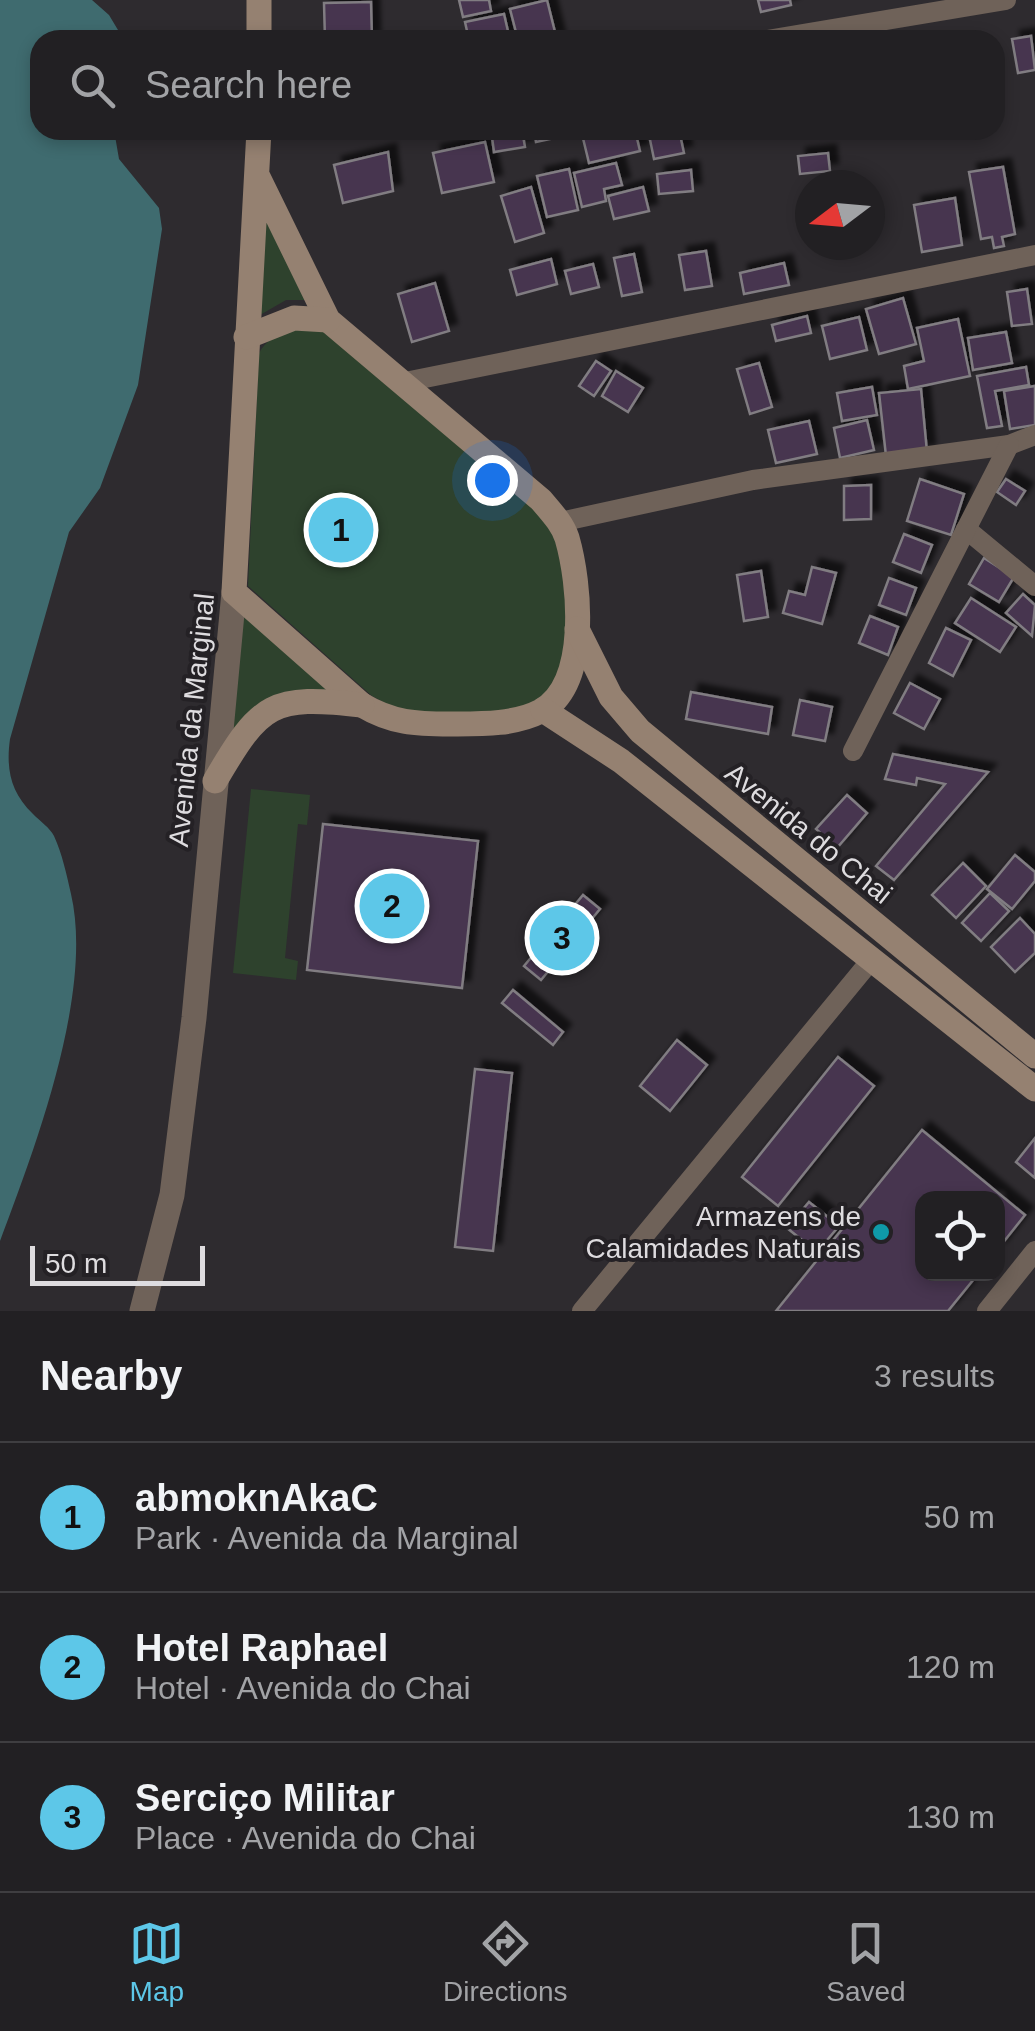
<!DOCTYPE html>
<html lang="en">
<head>
<meta charset="utf-8">
<style>
	:root { --surface:#222023; --page:#2a282b; --text:#f1f3f6; --muted:#a2a3a6; --line:#3f3e41; --accent:#5dc7e8 }
	body { margin:0; font-family:Helvetica,sans-serif; background:var(--page); color:var(--text) }
	.controls { position:absolute; right:30px; bottom:30px; display:grid; overflow:hidden; border-radius:20px; box-shadow:0 5px 15px #0003 }
	.controls button { width:90px; height:90px; display:grid; place-items:center; padding:0; border:0; border-bottom:2px solid var(--line); background:var(--surface); color:var(--text); font:50px sans-serif }
	.compass { position:absolute; left:795px; top:170px; width:90px; height:90px; border-radius:50%; background:var(--surface); box-shadow:0 5px 15px #0003; rotate:254deg }
	.scale { position:absolute; left:30px; bottom:25px; width:175px; box-sizing:border-box; padding-left:10px; border:5px solid #dedcdf; border-top:0; font-size:28px; line-height:35px; white-space:nowrap; color:#dedcdf; -webkit-text-stroke:8px #242125; paint-order:stroke }
	.you { position:absolute; left:492px; top:480px; width:35px; height:35px; margin:-25px; border:8px solid #fff; border-radius:50%; background:#1a73e8; box-shadow:0 0 0 15px #1a73e833 }
	.badge { display:grid; place-items:center; width:65px; height:65px; border-radius:50%; background:var(--accent); color:#111; font-size:32px; font-weight:700 }
	.pin { position:absolute; translate:-50% -50%; border:5px solid #fff; box-shadow:0 2px 10px #0006 }
	.list { margin:0; padding:0; list-style:none }
	h2 { display:flex; justify-content:space-between; align-items:center; height:130px; margin:0; padding:0 40px; font-size:42px }
	h2 small { font-size:32px; font-weight:400; color:var(--muted) }
	.list li { display:grid; grid-template-columns:65px 1fr auto; gap:30px; align-items:center; box-sizing:border-box; height:150px; padding:0 40px; border-top:2px solid var(--line) }
	.list b { display:block; font-size:38px; white-space:nowrap }
	.list p { margin:0; font-size:32px; white-space:nowrap; color:var(--muted) }
	.list em { font-size:32px; font-style:normal; color:var(--muted) }
	.icon { flex:none; width:55px; height:55px; fill:none; stroke:currentColor; stroke-width:2; stroke-linecap:round; stroke-linejoin:round }
	.map { position:relative; flex:none; width:1035px; height:1311px; overflow:hidden }
	.search { position:absolute; background:var(--surface); box-shadow:0 5px 15px #0003; left:30px; right:30px; top:30px; height:110px; display:flex; align-items:center; gap:25px; box-sizing:border-box; padding:0 35px; border-radius:30px; color:var(--muted); font-size:38px }
	.sheet { height:580px; background:var(--surface) }
	nav { display:flex; justify-content:space-around; align-items:center; box-sizing:border-box; height:140px; border-top:2px solid var(--line); background:var(--surface); font-size:28px; color:var(--muted) }
	nav a { display:grid; justify-items:center; gap:5px }
	nav .on { color:var(--accent) }
	.map>svg:first-child { display:block }
</style>
</head>
<body>
<div class="map">
<svg width="1035" height="1311" viewBox="0 0 1035 1311">
	<defs>
		<filter id="shadow"><feDropShadow dx="8" dy="-8" stdDeviation="2.5" flood-color="#0009"/></filter>
	</defs>
	<rect width="100%" height="100%" fill="#2e2b2f"/>
	<g fill="#2e422d">
		<path d="M 264,208 L 308,300 L 286,300 L 260,315 Z"/>
		<path d="M 324,327 L 536,505 L 560,541 L 571,600 L 559,678 L 539,703 L 500,714 L 406,714 L 372,696 L 248,586 L 259,353 C 274,328 297,328 324,327 Z"/>
		<path d="M 241,611 L 340,695 L 302,691 L 224,751 Z"/>
		<path d="M 251,789 L 310,795 L 307,825 L 298,824 L 285,958 L 298,961 L 296,980 L 233,973 Z"/>
	</g>
	<path fill="#3f6b6f" d="M 0,0 L 92,0 L 109,15 L 124,40 L 40,40 L 40,130 L 114,130 L 119,159 L 159,208 L 162,229 L 138,385 L 100,488 L 69,532 L 10,739 C 6,768 10,792 33,814 C 40,821 50,828 54,836 C 62,853 67,876 71,894 C 94,993 35,1148 0,1241 Z"/>
	<g fill="#46354f" stroke="#817d82" stroke-width="2.5" filter="url(#shadow)">
		<path d="M 459,0 L 489,0 L 491,11 L 463,17 Z"/>
		<path d="M 547,0 L 557,40 L 518,40 L 510,9 Z"/>
		<path d="M 758,0 L 790,0 L 791,5 L 761,12 Z"/>
		<path d="M 371,2 L 372,40 L 325,40 L 324,3 Z"/>
		<path d="M 504,14 L 510,40 L 469,40 L 465,22 Z"/>
		<path d="M 1031,36 L 1035,70 L 1018,73 L 1012,39 Z"/>
		<path d="M 491,130 L 522,130 L 525,147 L 494,152 Z"/>
		<path d="M 534,130 L 572,130 L 573,134 L 536,142 Z"/>
		<path d="M 581,130 L 635,130 L 640,151 L 589,163 Z"/>
		<path d="M 648,130 L 679,130 L 684,153 L 654,159 Z"/>
		<path d="M 485,142 L 494,182 L 442,193 L 433,153 Z"/>
		<path d="M 388,152 L 393,191 L 343,203 L 334,165 Z"/>
		<path d="M 828,153 L 830,171 L 800,174 L 798,156 Z"/>
		<path d="M 616,163 L 622,185 L 604,189 L 606,201 L 582,207 L 574,173 Z"/>
		<path d="M 1003,167 L 1015,234 L 1002,237 L 1004,246 L 994,248 L 992,237 L 981,239 L 969,172 Z"/>
		<path d="M 569,169 L 578,210 L 547,217 L 537,176 Z"/>
		<path d="M 691,170 L 693,191 L 659,194 L 657,174 Z"/>
		<path d="M 531,187 L 544,233 L 515,242 L 501,196 Z"/>
		<path d="M 643,187 L 649,211 L 614,219 L 608,196 Z"/>
		<path d="M 955,198 L 962,245 L 922,252 L 914,205 Z"/>
		<path d="M 706,251 L 712,286 L 685,290 L 679,255 Z"/>
		<path d="M 634,254 L 642,292 L 622,296 L 614,258 Z"/>
		<path d="M 551,259 L 557,284 L 517,295 L 510,270 Z"/>
		<path d="M 784,263 L 789,285 L 744,294 L 740,273 Z"/>
		<path d="M 593,264 L 599,287 L 571,294 L 565,271 Z"/>
		<path d="M 435,283 L 449,331 L 412,342 L 398,294 Z"/>
		<path d="M 1027,289 L 1032,324 L 1012,326 L 1007,292 Z"/>
		<path d="M 903,298 L 916,344 L 879,354 L 866,309 Z"/>
		<path d="M 807,316 L 811,333 L 776,341 L 772,325 Z"/>
		<path d="M 859,317 L 867,350 L 830,359 L 822,326 Z"/>
		<path d="M 958,319 L 970,376 L 908,389 L 904,366 L 924,361 L 917,328 Z"/>
		<path d="M 1006,332 L 1012,363 L 973,370 L 968,338 Z"/>
		<path d="M 596,361 L 611,371 L 594,396 L 579,386 Z"/>
		<path d="M 759,363 L 772,407 L 750,414 L 737,369 Z"/>
		<path d="M 1026,367 L 1029,385 L 995,391 L 1002,426 L 987,428 L 977,376 Z"/>
		<path d="M 616,371 L 643,388 L 628,412 L 602,396 Z"/>
		<path d="M 1035,386 L 1035,425 L 1010,429 L 1004,391 Z"/>
		<path d="M 872,387 L 877,415 L 842,421 L 837,393 Z"/>
		<path d="M 921,389 L 927,452 L 886,456 L 879,393 Z"/>
		<path d="M 867,420 L 874,450 L 840,458 L 834,428 Z"/>
		<path d="M 809,421 L 817,454 L 776,463 L 768,430 Z"/>
		<path d="M 920,479 L 964,494 L 951,535 L 907,521 Z"/>
		<path d="M 1006,479 L 1025,491 L 1016,505 L 997,492 Z"/>
		<path d="M 871,485 L 871,519 L 844,520 L 844,486 Z"/>
		<path d="M 904,534 L 932,545 L 921,573 L 893,562 Z"/>
		<path d="M 984,558 L 1014,577 L 999,602 L 969,584 Z"/>
		<path d="M 812,567 L 836,573 L 822,624 L 783,613 L 789,591 L 805,595 Z"/>
		<path d="M 761,571 L 768,617 L 744,621 L 737,575 Z"/>
		<path d="M 889,578 L 916,588 L 906,615 L 879,605 Z"/>
		<path d="M 1023,594 L 1035,605 L 1032,636 L 1006,613 Z"/>
		<path d="M 971,598 L 1016,627 L 1000,652 L 955,623 Z"/>
		<path d="M 870,616 L 898,627 L 888,655 L 859,643 Z"/>
		<path d="M 946,628 L 971,640 L 953,676 L 929,663 Z"/>
		<path d="M 910,683 L 940,699 L 924,729 L 894,713 Z"/>
		<path d="M 691,692 L 772,707 L 768,734 L 686,719 Z"/>
		<path d="M 800,700 L 832,707 L 825,741 L 793,735 Z"/>
		<path d="M 893,754 L 988,772 L 894,880 L 876,866 L 945,784 L 917,778 L 916,785 L 885,779 Z"/>
		<path d="M 847,795 L 867,813 L 837,848 L 816,829 Z"/>
		<path d="M 323,824 L 478,841 L 462,988 L 307,970 Z"/>
		<path d="M 1015,855 L 1035,872 L 1035,881 L 1012,909 L 987,889 Z"/>
		<path d="M 963,863 L 986,886 L 956,918 L 932,895 Z"/>
		<path d="M 990,893 L 1009,911 L 981,941 L 962,923 Z"/>
		<path d="M 583,895 L 600,909 L 541,980 L 524,966 Z"/>
		<path d="M 1020,918 L 1035,934 L 1035,953 L 1015,972 L 991,947 Z"/>
		<path d="M 513,990 L 563,1032 L 553,1045 L 502,1003 Z"/>
		<path d="M 677,1040 L 707,1065 L 670,1111 L 640,1086 Z"/>
		<path d="M 838,1057 L 874,1086 L 778,1206 L 742,1177 Z"/>
		<path d="M 475,1069 L 512,1073 L 493,1251 L 455,1247 Z"/>
		<path d="M 922,1130 L 1025,1215 L 998,1249 L 998,1198 L 922,1198 L 922,1274 L 978,1274 L 948,1311 L 776,1311 Z"/>
		<path d="M 1035,1138 L 1035,1178 L 1016,1162 Z"/>
		<path d="M 809,1202 L 839,1226 L 817,1252 L 787,1228 Z"/>
	</g>
	<g fill="none" stroke-linecap="round" stroke-linejoin="round">
		<g stroke="#6f6259" stroke-width="20">
			<path d="M 767,40 L 1006,0"/>
			<path d="M 405,382 L 1035,255"/>
			<path d="M 560,522 L 753,480 L 1009,445 L 1035,435"/>
			<path d="M 966,529 L 1035,586"/>
			<path d="M 853,751 L 1009,445"/>
			<path d="M 582,1311 L 872,959"/>
			<path d="M 987,1311 L 1035,1251"/>
		</g>
		<path stroke="#6f6259" stroke-width="25" d="M 142,1311 L 172,1195 L 194,1018 L 234,592"/>
		<g stroke="#958171" stroke-width="25">
			<path d="M 259,0 L 259,40"/>
			<path d="M 258,177 L 328,320 L 541,500 C 551,512 562,523 567,538 C 580,583 590,684 541,711 C 514,725 480,724 450,724 C 416,724 392,723 362,705 L 234,592 L 259,130"/>
			<path d="M 246,337 L 294,318 L 328,320"/>
			<path d="M 577,629 L 611,697 L 640,731 L 1035,1056"/>
			<path d="M 543,710 L 621,761 L 1035,1089"/>
			<path d="M 215,781 C 261,702 272,695 362,705"/>
		</g>
	</g>
	<circle fill="#0f9aa8" stroke="#242125" stroke-width="4" cx="881" cy="1232" r="10"/>
	<g text-anchor="middle" stroke-width="8" stroke-linejoin="round" paint-order="stroke">
		<g font-size="28" fill="#dedcdf" stroke="#242125">
			<text transform="translate(191 720) rotate(-84)" y="10">Avenida da Marginal</text>
			<text transform="translate(809 833) rotate(39)" y="10">Avenida do Chai</text>
		</g>
		<g font-size="28" fill="#dedcdf" stroke="#242125" text-anchor="end">
			<text x="861" y="1226">Armazens de<tspan x="861" dy="32">Calamidades Naturais</tspan></text>
		</g>
	</g>
</svg>
<div class="controls">
<button><svg class="icon" aria-label="locate" viewBox="0 0 24 24"><circle cx="12" cy="12" r="6"/><path d="M12 2v4M12 18v4M2 12h4M18 12h4"/></svg></button>
</div>
<svg class="compass" viewBox="-18 -18 36 36"><path d="M0-13l5 13h-10z" fill="#e53935"/><path d="M0 13l5-13h-10z" fill="#a2a3a6"/></svg>
<div class="scale">50 m</div>
<div class="you"></div>
<div class="pin badge" style="left:341px;top:530px">1</div>
<div class="pin badge" style="left:392px;top:906px">2</div>
<div class="pin badge" style="left:562px;top:938px">3</div>
<div class="search"><svg class="icon" aria-label="search" viewBox="0 0 24 24"><circle cx="10" cy="10" r="6"/><path d="M15 15l6 6"/></svg>Search here</div>
</div>
<section class="sheet">
<h2>Nearby<small>3 results</small></h2>
<ul class="list">
<li><span class="badge">1</span><div><b>abmoknAkaC</b><p>Park · Avenida da Marginal</p></div><em>50 m</em></li>
<li><span class="badge">2</span><div><b>Hotel Raphael</b><p>Hotel · Avenida do Chai</p></div><em>120 m</em></li>
<li><span class="badge">3</span><div><b>Serciço Militar</b><p>Place · Avenida do Chai</p></div><em>130 m</em></li>
</ul>
</section>
<nav>
<a class="on"><svg class="icon" aria-label="map" viewBox="0 0 24 24"><path d="M3 6l6-2 6 2 6-2v14l-6 2-6-2-6 2zM9 4v14M15 6v14"/></svg>Map</a>
<a><svg class="icon" aria-label="directions" viewBox="0 0 24 24"><path d="M12 3l9 9-9 9-9-9zM9 14v-3h6M13 9l2 2-2 2"/></svg>Directions</a>
<a><svg class="icon" aria-label="saved" viewBox="0 0 24 24"><path d="M7 4h10v16l-5-4-5 4z"/></svg>Saved</a>
</nav>
</body>
</html>
